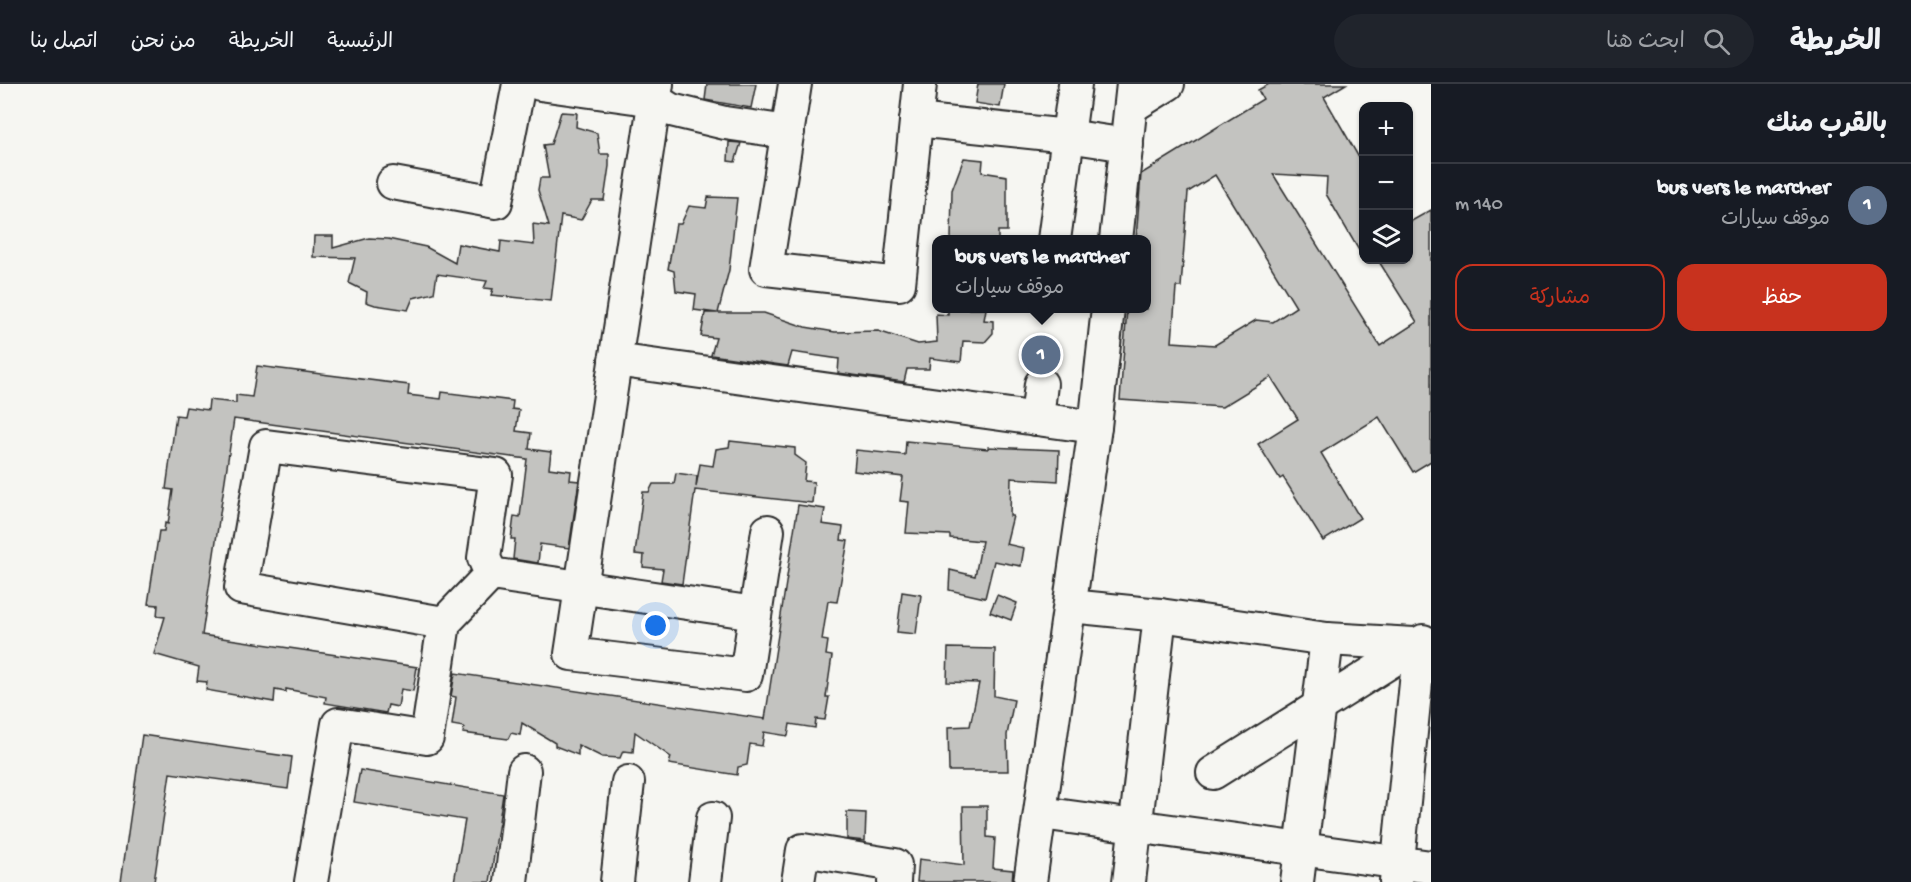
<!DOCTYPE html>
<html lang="ar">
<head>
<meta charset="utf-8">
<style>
	:root { --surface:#171b24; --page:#20242c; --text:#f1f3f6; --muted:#9ea1a6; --line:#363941; --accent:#c8321e }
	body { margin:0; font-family:"Gochi Hand","Playpen Sans Arabic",sans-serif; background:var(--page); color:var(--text); direction:rtl }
	.controls { position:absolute; right:18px; top:18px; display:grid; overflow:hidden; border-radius:12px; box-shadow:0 2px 4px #0004 }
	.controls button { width:54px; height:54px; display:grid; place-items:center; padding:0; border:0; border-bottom:2px solid var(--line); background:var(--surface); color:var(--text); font:30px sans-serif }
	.you { position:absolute; left:656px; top:542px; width:21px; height:21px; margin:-15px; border:4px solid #fff; border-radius:50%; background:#1a73e8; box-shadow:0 0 0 9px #1a73e833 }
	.badge { display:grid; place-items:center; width:39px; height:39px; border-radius:50%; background:var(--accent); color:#fff; font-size:20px; font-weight:700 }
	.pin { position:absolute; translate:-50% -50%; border:3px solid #fff; box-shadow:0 2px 6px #0006 }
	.popup { position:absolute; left:932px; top:151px; width:219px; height:78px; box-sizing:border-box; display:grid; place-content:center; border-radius:12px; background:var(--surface); filter:drop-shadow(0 2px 4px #0005); font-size:20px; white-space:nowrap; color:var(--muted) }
	.popup b { font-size:22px; color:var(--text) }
	.popup::after { content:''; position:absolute; left:50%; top:100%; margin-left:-12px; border:12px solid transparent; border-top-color:var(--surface) }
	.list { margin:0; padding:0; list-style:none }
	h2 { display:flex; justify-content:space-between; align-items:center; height:78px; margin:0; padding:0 24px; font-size:26px }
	h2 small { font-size:20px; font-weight:400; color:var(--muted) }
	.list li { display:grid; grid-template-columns:39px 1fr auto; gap:18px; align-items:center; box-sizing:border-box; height:84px; padding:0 24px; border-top:2px solid var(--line) }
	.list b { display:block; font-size:22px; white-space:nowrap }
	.list p { margin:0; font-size:20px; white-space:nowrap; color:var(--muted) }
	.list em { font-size:20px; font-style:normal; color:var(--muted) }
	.actions { display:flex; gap:12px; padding:18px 24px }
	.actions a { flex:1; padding:14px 0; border:2px solid var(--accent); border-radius:18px; text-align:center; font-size:21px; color:var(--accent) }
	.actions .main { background:var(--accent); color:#fff }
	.icon { flex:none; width:33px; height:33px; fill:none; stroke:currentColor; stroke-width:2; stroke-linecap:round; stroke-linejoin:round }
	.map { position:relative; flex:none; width:1431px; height:798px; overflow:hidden; direction:ltr }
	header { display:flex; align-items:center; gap:36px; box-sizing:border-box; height:84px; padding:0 30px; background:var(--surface); border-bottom:2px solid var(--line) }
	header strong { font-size:28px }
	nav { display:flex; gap:33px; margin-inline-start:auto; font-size:21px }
	.search { width:420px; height:54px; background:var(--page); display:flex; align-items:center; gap:15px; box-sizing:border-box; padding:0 21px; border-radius:33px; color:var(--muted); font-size:22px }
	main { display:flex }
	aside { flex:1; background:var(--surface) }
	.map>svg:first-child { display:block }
</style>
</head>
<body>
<header>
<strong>الخريطة</strong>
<div class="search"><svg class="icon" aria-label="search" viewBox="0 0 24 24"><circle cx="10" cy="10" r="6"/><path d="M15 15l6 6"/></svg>ابحث هنا</div>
<nav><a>الرئيسية</a><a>الخريطة</a><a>من نحن</a><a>اتصل بنا</a></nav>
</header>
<main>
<aside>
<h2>بالقرب منك<small></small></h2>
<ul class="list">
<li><span class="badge" style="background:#5c6f8a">1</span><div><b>bus vers le marcher</b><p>موقف سيارات</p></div><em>140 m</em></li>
</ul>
<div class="actions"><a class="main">حفظ</a><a>مشاركة</a></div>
</aside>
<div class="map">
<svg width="1431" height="798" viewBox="0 0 1431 798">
	<rect width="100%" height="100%" fill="#f6f6f2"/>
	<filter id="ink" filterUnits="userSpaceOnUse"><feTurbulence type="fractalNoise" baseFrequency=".0167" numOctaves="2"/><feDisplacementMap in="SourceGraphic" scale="12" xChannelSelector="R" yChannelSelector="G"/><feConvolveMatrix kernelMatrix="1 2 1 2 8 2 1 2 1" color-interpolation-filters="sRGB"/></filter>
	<g filter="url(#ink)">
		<g fill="#c3c3c0" stroke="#2b2b2b" stroke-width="1.5" fill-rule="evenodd">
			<path d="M 707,0 L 756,0 L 751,24 L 705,16 Z"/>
			<path d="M 978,0 L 1004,0 L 1000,23 L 975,19 Z"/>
			<path d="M 1269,0 L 1346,0 L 1324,13 L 1361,77 L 1364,89 L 1364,175 L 1326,110 L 1327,93 L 1273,90 L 1380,262 L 1417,238 L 1378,176 L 1408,176 L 1408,139 L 1431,126 L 1431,377 L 1413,388 L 1379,333 L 1321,369 L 1360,434 L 1323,457 L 1283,393 L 1280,395 L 1258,360 L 1298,335 L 1271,293 L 1222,323 L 1120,316 L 1127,225 L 1146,225 L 1146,156 L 1136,156 L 1141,90 L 1263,15 L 1258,6 ZM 1215,91 L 1296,223 L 1273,238 L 1256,236 L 1215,261 L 1172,258 L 1176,203 L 1181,203 L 1188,108 Z"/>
			<path d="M 561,28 L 577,29 L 576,43 L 597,49 L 600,70 L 609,70 L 609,82 L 604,116 L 592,116 L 581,136 L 561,132 L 551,217 L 491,211 L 493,205 L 484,204 L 487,197 L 437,190 L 434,209 L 413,214 L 408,226 L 375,221 L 366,218 L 367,208 L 349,199 L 355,174 L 313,173 L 314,152 L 333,152 L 333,164 L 369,154 L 388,155 L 426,163 L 455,179 L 458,160 L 500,168 L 501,157 L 534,161 L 533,140 L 549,142 L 538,106 L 540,94 L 549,94 L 543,61 L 551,60 Z"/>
			<path d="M 729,58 L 741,59 L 735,78 L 728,77 Z"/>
			<path d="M 964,74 L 983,76 L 982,88 L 1007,92 L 1007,147 L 998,147 L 998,156 L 951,156 L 952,106 Z"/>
			<path d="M 708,113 L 737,114 L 729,186 L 718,229 L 764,229 L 805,243 L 835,248 L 878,247 L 918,260 L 937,258 L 936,230 L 948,231 L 948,225 L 986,225 L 984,236 L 993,237 L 993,249 L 985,258 L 963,257 L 961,278 L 930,274 L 929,285 L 907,285 L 904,298 L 838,289 L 839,275 L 792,268 L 788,282 L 711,271 L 716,254 L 701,252 L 705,229 L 717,229 L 694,226 L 696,210 L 676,207 L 674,187 L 668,185 L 676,140 L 681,140 L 689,122 L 706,124 Z"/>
			<path d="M 257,282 L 409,301 L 408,311 L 441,315 L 442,308 L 513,317 L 512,325 L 519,326 L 516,347 L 531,349 L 529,365 L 551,368 L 549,384 L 571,387 L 570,396 L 579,397 L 569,464 L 540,460 L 538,479 L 513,475 L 515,455 L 511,455 L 514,432 L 520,433 L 527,375 L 234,335 L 202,551 L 417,583 L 413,607 L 401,605 L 398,623 L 388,621 L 386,629 L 325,619 L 326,613 L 286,605 L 286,608 L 275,606 L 274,618 L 206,606 L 207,598 L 197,597 L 199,583 L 154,570 L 165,533 L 157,532 L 158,521 L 148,520 L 159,447 L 164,447 L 165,439 L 168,440 L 173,406 L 166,405 L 176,331 L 184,332 L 186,323 L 208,326 L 209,316 L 236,319 L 236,311 L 252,313 Z"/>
			<path d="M 730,357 L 795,364 L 795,371 L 806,379 L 804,397 L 814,398 L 812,419 L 695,406 L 682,500 L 661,497 L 663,485 L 643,483 L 644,471 L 635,470 L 643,408 L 649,408 L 653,400 L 674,400 L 676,389 L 697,392 L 696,403 L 700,380 L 713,382 L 716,365 L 729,363 Z"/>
			<path d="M 906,357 L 988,365 L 988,363 L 1059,366 L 1058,397 L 1011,394 L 1010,432 L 1013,432 L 1006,460 L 1024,464 L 1021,482 L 994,477 L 985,514 L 949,506 L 950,486 L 975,492 L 982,457 L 950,454 L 950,451 L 906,449 L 909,418 L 900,417 L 903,393 L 854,387 L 856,366 L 905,371 Z"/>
			<path d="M 798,421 L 825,425 L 822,440 L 843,443 L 841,456 L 848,457 L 837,518 L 828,517 L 822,556 L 828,557 L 826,571 L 832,572 L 826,613 L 829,613 L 825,636 L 816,635 L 815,644 L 790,640 L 788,652 L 764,648 L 762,662 L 750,660 L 747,681 L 738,683 L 737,691 L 669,680 L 671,673 L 635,648 L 633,668 L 623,667 L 620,674 L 602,673 L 578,661 L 578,671 L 555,662 L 555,659 L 522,639 L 520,651 L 511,649 L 508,655 L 463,649 L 464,643 L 452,641 L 456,613 L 451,612 L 455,589 L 765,635 Z"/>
			<path d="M 902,508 L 921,511 L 916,550 L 897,548 Z"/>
			<path d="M 997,511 L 1017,519 L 1011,536 L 990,528 Z"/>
			<path d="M 948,564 L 995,565 L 994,612 L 1014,616 L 1007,651 L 1008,687 L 949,687 L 948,643 L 970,642 L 979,599 L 947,598 Z"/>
			<path d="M 142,651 L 292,673 L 288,705 L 170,689 L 154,798 L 121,798 Z"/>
			<path d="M 360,686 L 503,710 L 490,798 L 454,798 L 465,736 L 354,718 Z"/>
			<path d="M 963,722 L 987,722 L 987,753 L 995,754 L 993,784 L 1013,786 L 1012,798 L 917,798 L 919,775 L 964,781 Z"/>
			<path d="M 847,728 L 866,729 L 865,757 L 847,755 Z"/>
		</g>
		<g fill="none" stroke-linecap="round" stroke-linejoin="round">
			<g stroke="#2b2b2b" stroke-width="36">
				<g id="minor">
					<path d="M 540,0 L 655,16 L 671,26 L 725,39 L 788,48"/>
					<path d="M 657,0 L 571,570 L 746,591 L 768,447"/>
					<path d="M 795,0 L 766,185 L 899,200 L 920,0"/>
					<path d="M 1131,23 L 1168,0"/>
					<path d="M 916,36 L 1068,52 L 1075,0"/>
					<path d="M 393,99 L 496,118 L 519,0"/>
					<path d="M 1054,156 L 1068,52 L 1127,61"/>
					<path d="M 1116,156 L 1133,0"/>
					<path d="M 615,276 L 1095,343"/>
					<path d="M 1037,335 L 1041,300"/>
					<path d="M 1070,522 L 1160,531 L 1327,555 L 1431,561"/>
					<path d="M 444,539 L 241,504 L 266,362 L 496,391 L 484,474 L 491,490"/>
					<path d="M 1213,689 L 1423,557"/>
					<path d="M 1041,729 L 1431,783"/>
					<path d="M 1396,797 L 1420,559"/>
					<path d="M 311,798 L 338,640 L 427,654 L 444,539 L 491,490 L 755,529"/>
					<path d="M 511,798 L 524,687"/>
					<path d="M 617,798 L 628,698"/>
					<path d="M 705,798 L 713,734"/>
					<path d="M 798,798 L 803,766 L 895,781 L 894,798"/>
					<path d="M 1030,798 L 1095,343 L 1108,224"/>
					<path d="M 1129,798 L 1160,531"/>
					<path d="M 1297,798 L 1327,555"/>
				</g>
			</g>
			<use href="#minor" stroke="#f6f6f2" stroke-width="32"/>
		</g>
	</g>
</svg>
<div class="controls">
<button>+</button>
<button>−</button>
<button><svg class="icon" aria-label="layers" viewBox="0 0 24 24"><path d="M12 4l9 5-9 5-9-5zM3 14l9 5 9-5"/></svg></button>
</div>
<div class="you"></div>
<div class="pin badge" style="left:1041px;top:271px;background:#5c6f8a">1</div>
<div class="popup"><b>bus vers le marcher</b>موقف سيارات</div>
</div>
</main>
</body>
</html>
